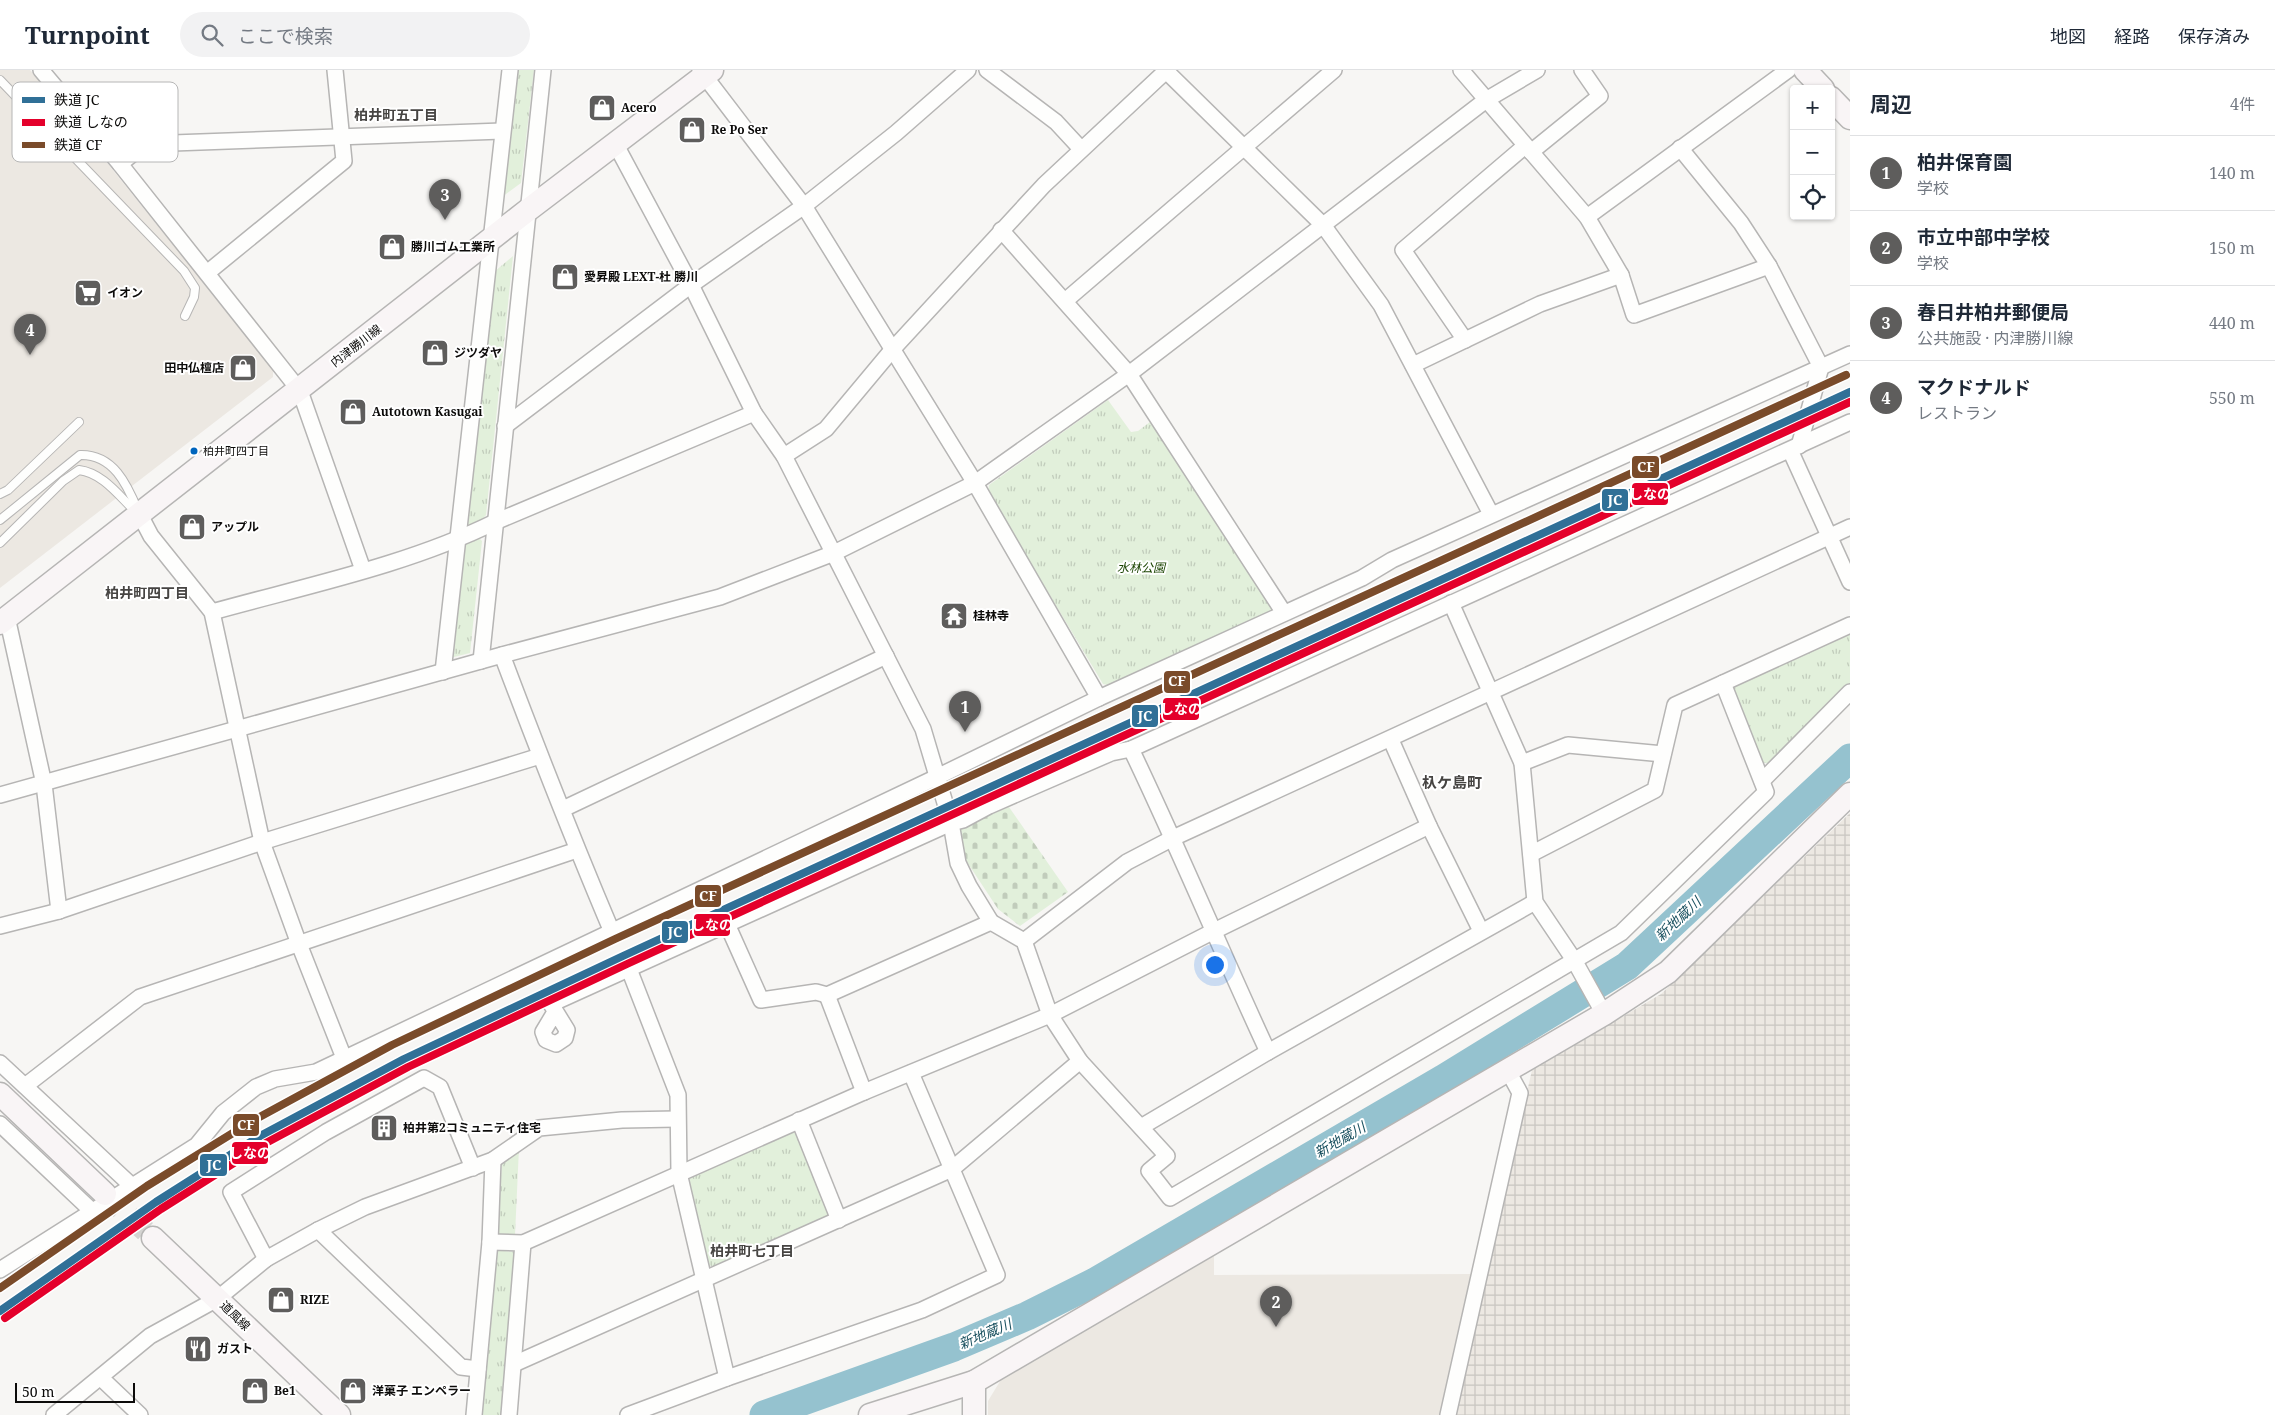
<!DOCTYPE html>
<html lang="ja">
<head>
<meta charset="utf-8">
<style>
	:root { --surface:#fff; --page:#f2f2f3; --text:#1f2937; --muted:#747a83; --line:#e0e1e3; --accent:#5e5d5c }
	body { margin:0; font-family:"Noto Serif","Noto Sans JP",serif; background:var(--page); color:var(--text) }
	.controls { position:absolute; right:15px; top:15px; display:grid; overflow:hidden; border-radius:5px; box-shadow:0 1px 4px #0004 }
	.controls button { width:45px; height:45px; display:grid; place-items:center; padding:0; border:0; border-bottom:1px solid var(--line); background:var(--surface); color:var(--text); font:25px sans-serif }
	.scale { position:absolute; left:15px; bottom:12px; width:120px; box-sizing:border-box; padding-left:5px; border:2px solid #0c0b0a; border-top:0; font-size:14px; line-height:18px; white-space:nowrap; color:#0c0b0a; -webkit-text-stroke:4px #fff; paint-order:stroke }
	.you { position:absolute; left:1214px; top:894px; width:18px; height:18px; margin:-12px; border:4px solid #fff; border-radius:50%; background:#1a73e8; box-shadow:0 0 0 8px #1a73e833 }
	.badge { display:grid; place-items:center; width:32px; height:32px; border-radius:50%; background:var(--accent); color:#fff; font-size:16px; font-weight:700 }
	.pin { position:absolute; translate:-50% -41px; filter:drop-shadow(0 1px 2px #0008) }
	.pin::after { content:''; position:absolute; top:26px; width:18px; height:15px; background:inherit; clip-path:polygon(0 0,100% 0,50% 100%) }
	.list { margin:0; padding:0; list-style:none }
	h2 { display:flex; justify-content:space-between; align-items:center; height:65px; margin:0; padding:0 20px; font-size:21px }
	h2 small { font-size:16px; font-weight:400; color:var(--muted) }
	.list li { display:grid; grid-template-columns:32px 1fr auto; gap:15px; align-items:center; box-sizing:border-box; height:75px; padding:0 20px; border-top:1px solid var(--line) }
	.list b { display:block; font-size:19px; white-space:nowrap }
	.list p { margin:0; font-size:16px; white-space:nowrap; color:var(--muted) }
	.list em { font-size:16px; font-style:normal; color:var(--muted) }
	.icon { flex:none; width:28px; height:28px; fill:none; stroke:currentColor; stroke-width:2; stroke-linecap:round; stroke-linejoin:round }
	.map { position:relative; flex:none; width:1850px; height:1345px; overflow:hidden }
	header { display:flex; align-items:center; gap:30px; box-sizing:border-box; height:70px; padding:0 25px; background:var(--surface); border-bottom:1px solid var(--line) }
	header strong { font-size:24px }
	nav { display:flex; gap:28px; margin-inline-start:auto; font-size:18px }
	.search { width:350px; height:45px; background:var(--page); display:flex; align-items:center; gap:12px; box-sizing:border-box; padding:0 18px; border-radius:28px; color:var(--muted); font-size:19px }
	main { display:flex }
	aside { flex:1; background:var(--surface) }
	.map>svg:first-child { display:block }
</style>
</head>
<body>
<header>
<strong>Turnpoint</strong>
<div class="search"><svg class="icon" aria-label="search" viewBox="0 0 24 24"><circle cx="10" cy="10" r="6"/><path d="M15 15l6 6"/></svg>ここで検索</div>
<nav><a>地図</a><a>経路</a><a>保存済み</a></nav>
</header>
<main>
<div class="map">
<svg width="1850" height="1345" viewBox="0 0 1850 1345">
	<defs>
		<pattern id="industrial-grid" width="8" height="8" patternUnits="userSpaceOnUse" patternTransform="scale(1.25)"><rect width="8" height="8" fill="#ece8e2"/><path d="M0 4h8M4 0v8" fill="none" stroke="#c9c6c1"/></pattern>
		<pattern id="cemetery-stones" width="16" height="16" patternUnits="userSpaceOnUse" patternTransform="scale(1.25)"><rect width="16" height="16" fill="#e2f0db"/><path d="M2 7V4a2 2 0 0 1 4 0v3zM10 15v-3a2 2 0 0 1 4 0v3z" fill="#c1ccbb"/></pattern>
		<pattern id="park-tufts" width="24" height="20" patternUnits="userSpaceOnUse" patternTransform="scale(1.25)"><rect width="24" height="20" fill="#e2f0db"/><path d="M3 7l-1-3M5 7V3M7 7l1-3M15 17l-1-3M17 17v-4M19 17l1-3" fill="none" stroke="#c1ccbb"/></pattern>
	</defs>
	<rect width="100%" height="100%" fill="#f7f6f4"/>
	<g fill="#ece8e2">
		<path d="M 0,0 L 30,0 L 42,12 L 273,299 L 273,307 L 0,518 Z"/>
		<path d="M 1214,1186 L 1214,1205 L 1473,1204 L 1440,1345 L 988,1345 L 988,1331 L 1002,1308 Z"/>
	</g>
	<path fill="url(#industrial-grid)" d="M 1850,743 L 1850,1345 L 1453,1345 L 1532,1000 L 1661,924 Z"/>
	<path fill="url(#cemetery-stones)" d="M 1009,737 L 1068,822 L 1020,856 L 998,839 L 963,786 L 959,758 Z"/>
	<g fill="url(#park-tufts)">
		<path d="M 516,0 L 534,0 L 521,113 L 502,127 Z"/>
		<path d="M 513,186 L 486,445 L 481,451 L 469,456 L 464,453 L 494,202 Z"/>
		<path d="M 1108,330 L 1131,362 L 1138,361 L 1154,349 L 1274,536 L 1271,543 L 1112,616 L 1103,614 L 988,422 L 989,415 Z"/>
		<path d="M 479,468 L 482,471 L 470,583 L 450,588 L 462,479 L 466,473 Z"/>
		<path d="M 1850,561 L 1850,615 L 1772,694 L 1759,692 L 1730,624 L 1733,616 Z"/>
		<path d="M 792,1062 L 799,1065 L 830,1141 L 827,1148 L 715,1197 L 708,1195 L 688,1112 L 692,1105 Z"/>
		<path d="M 519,1078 L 515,1165 L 497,1164 L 502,1092 Z"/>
		<path d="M 495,1180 L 515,1182 L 501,1345 L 481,1345 Z"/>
	</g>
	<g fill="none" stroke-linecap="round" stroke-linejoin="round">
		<path stroke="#95c2cf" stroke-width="29" d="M 764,1345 L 954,1277 L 1027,1246 L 1095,1212 L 1443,1009 L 1627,896 L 1850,688"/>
		<path stroke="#d4d3d1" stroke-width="22" stroke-dasharray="22 11" stroke-linecap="butt" d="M 105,1124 L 153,1168"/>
		<g stroke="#b6b5b4" stroke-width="10">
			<g id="lane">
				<path d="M 0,10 L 184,201 L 195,218 L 194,227 L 185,246"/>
				<path d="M 0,424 L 8,420 L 79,352"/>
				<path d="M 0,450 L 80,385 C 113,384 127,414 138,441"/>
				<path d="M 0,473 L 63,411 L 79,400 C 103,403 119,426 136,442"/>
			</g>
		</g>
		<g stroke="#b6b5b4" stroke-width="18">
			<g id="street">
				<path d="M 41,0 L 120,94 L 300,321 L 363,500"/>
				<path d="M 700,0 L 804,136 L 975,413 L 1099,628"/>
				<path d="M 987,0 L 1056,52 L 1081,79"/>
				<path d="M 1165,0 L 1323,155 L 1381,235 L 1491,444"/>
				<path d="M 1461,0 L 1587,147 L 1621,205 L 1634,245 L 1769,196"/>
				<path d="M 616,75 L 691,215 L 754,343 L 784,386 L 923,659 L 951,753 L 958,793 L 969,816 L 991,852 L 1024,871 L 1050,945 L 1080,991 L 1167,1086 L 1149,1101 L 1170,1128 L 1621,863 L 1766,722 L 1723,613"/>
				<path d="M 1680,78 L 1741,153 L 1769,196 L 1821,297 L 1799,376"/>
				<path d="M 1531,82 L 1600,26 L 1582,0"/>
				<path d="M 120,94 L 145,74 L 502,61"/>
				<path d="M 1587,147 L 1788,0"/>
				<path d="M 1001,160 L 1129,304 L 1284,543"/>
				<path d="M 207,203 L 344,91 L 335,0"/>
				<path d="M 1065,231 L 1334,0"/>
				<path d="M 1465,270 L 1403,180 L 1525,76"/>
				<path d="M 1413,295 L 1540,234 L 1621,205"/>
				<path d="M 505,356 L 691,215 L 804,136 L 896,63 L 968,0"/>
				<path d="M 1790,380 L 1850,512"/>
				<path d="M 784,386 L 826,359 L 892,280 L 1044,115 L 1167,0"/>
				<path d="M 140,445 L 151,466 L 212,542 L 262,772 L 299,874 L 344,988"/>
				<path d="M 1451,533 L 1522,693 L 1535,832 L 1574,890 L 1604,944"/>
				<path d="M 212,542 C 305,516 408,495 495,452 L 754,343"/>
				<path d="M 7,547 L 44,714 L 59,841"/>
				<path d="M 502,585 C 537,678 573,770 612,862"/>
				<path d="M 481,591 L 543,0"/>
				<path d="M 443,602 L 510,0"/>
				<path d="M 1391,670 L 1429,756 L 1481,861"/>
				<path d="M 1131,679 C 1179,779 1221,881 1268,982"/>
				<path d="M 1522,693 L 1568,675 L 1663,684"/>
				<path d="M 1762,711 L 1850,622"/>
				<path d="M 0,725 L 502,585 L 720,527 L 834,483 L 975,413 L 1129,304 L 1486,30 L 1537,0"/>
				<path d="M 563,739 L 886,586"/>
				<path d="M 1531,784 L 1655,720 L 1675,635 L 1850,555"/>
				<path d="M 727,854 L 761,930 L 816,922 L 827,925 L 991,852"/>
				<path d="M 0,856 L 59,841 L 262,772 L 540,686"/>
				<path d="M 1024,871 L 1127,792 L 1173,768 L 1850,457"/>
				<path d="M 629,899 L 678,1025 L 679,1103 L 727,1308"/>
				<path d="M 827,925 L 864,1022"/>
				<path d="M 555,942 L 543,962 L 546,970 L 556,974 L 565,968 L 567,960 L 551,934 L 951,753 L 963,750 L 989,736 L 1111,683 L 1131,679 L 1850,352"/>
				<path d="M 0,993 L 132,1116"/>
				<path d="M 25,1016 L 140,927 L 577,780"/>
				<path d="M 799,1050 L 839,1150"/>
				<path d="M 0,1054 L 93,1142"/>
				<path d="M 1141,1057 L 1268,982 L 1535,832"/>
				<path d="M 318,1160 L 461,1297 L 478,1299"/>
				<path d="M 490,1172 L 523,1173 L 864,1022 L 1050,945 L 1212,862 L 1429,756"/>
				<path d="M 266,1189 L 231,1122 L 326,1062 L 424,1008 L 440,1017 L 473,1098"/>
				<path d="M 0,1200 L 197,1075 L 223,1043 L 256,1017 L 275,1009 L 316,1002 L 937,707 L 1099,628 L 1362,508 L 1392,490 L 1850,284"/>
				<path d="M 514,1294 L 952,1099 L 1080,991"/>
				<path d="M 101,1308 L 140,1345"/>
				<path d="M 54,1345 L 150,1266 L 217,1229 L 266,1189 L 318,1160 L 365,1137 L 493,1090 L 539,1058 L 622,1050 L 677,1049"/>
				<path d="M 474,1345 L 490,1172 L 493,1090"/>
				<path d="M 509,1345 L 523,1173"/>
				<path d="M 628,1345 L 727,1308 L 922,1240 L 997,1205 L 911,1003"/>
				<path d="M 1448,1345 L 1520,1023 L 1508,1001"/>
			</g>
		</g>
		<g stroke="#b6b5b4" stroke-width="25">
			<g id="secondary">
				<path d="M 1805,0 L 1823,19"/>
				<path d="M 1831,28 L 1850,48"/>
				<path d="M 0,553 L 528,140 L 712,0"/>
				<path d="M 0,1024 L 105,1124"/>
				<path d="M 153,1168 L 339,1345"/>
				<path d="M 974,1312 L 974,1345"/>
				<path d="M 870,1345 L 974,1312 L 1604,944 L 1668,902 L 1850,724"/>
			</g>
		</g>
		<use href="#lane" stroke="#fefefd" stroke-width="8"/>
		<use href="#street" stroke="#fefefd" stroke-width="15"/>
		<use href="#secondary" stroke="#f9f5f6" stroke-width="22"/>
		<g stroke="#fff" stroke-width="11">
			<path id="rail-1" d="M 0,1241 L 156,1132 L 260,1066 L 404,989 L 623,886 L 1850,322"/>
		</g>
		<g stroke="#fff" stroke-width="11">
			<path id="rail-2" d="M 5,1248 L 161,1139 L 264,1074 L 408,997 L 627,894 L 1850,332"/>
		</g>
		<g stroke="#fff" stroke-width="11">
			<path id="rail-3" d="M 0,1218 L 147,1116 L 254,1050 L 392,975 L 615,869 L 1846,305"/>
		</g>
		<use href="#rail-1" stroke="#307097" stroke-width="8"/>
		<use href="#rail-2" stroke="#e4002b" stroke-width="8"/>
		<use href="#rail-3" stroke="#7a4b2a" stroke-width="8"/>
	</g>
	<defs>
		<g id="shop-square" transform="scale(1.4375)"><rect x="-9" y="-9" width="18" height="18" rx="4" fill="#5e5d5c" stroke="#fff"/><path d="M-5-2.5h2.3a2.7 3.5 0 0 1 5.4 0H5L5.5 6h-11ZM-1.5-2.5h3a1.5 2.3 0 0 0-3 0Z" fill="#fff"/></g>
		<g id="supermarket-square" transform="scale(1.4375)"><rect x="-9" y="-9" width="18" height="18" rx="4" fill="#5e5d5c" stroke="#fff"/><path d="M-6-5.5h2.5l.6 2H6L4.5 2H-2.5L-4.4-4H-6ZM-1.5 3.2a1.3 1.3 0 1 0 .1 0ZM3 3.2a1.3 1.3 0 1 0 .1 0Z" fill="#fff"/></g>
		<g id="temple-square" transform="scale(1.4375)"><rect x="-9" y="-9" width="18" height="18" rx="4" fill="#5e5d5c" stroke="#fff"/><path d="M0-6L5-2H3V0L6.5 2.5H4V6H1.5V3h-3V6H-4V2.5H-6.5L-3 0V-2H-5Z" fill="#fff"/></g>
		<g id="building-square" transform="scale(1.4375)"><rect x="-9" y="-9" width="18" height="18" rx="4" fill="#5e5d5c" stroke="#fff"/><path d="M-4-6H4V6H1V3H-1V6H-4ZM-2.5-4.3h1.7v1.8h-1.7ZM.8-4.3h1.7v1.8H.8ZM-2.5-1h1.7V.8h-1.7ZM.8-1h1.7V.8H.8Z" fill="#fff"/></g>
		<g id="restaurant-square" transform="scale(1.4375)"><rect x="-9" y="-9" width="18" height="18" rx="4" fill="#5e5d5c" stroke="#fff"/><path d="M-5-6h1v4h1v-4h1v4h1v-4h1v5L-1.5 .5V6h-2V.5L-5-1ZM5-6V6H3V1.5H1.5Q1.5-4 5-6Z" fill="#fff"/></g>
	</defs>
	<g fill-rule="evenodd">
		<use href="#shop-square" x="602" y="38"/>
		<use href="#shop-square" x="692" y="60"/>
		<use href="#shop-square" x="392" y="177"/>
		<use href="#shop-square" x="565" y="207"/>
		<use href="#supermarket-square" x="88" y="223"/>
		<use href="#shop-square" x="435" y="283"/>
		<use href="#shop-square" x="243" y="298"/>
		<use href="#shop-square" x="353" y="342"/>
		<use href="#shop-square" x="192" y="457"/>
		<use href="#temple-square" x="954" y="546"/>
		<use href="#building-square" x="384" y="1058"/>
		<use href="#shop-square" x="281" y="1230"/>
		<use href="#restaurant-square" x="198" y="1279"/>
		<use href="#shop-square" x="255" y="1321"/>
		<use href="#shop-square" x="353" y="1321"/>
	</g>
	<circle fill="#0065bd" stroke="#fff" stroke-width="2" cx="194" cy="381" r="4.5"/>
	<g text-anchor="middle" stroke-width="4" stroke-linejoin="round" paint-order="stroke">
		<g font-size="11" fill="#0c0b0a" stroke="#fff" text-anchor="start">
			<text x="203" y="385">柏井町四丁目</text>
		</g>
		<g font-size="12" font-weight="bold" fill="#0c0b0a" stroke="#fff" text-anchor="start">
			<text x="621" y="42">Acero</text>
			<text x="711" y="64">Re Po Ser</text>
			<text x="411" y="181">勝川ゴム工業所</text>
			<text x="584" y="211">愛昇殿 LEXT-杜 勝川</text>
			<text x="107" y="227">イオン</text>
			<text x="454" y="287">ジツダヤ</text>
			<text x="224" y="302" text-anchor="end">田中仏檀店</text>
			<text x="372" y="346">Autotown Kasugai</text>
			<text x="211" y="461">アップル</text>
			<text x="973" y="550">桂林寺</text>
			<text x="403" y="1062">柏井第2コミュニティ住宅</text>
			<text x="300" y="1234">RIZE</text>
			<text x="217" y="1283">ガスト</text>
			<text x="274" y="1325">Be1</text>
			<text x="372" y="1325">洋菓子 エンペラー</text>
		</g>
		<g font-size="12" fill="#0c0b0a" stroke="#fff">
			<text transform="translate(356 276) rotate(-38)" y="4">内津勝川線</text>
			<text transform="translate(235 1246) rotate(44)" y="4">道風線</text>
		</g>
		<g font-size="12" font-style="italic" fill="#1c4503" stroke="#fff">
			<text x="1141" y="502">水林公園</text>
		</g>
		<g font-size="14" font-weight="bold" fill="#464442" stroke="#fff">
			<text x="396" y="50">柏井町五丁目</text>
			<text x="147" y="528">柏井町四丁目</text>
			<text x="752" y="1186">柏井町七丁目</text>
		</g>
		<g font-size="14" font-style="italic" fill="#19505f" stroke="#fff">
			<text transform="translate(1678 849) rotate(-43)" y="5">新地蔵川</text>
			<text transform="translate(1340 1070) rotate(-30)" y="5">新地蔵川</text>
			<text transform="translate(985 1264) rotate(-23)" y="5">新地蔵川</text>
		</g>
		<g font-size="15" font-weight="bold" fill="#464442" stroke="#fff">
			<text x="1452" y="718">杁ケ島町</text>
		</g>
	</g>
	<rect x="12" y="12" width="166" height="80" rx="8" fill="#fff" stroke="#b6b6b6" stroke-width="1"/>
	<rect x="22" y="27" width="23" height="6" fill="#307097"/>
	<rect x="22" y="49" width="23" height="7" fill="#e4002b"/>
	<rect x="22" y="72" width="23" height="6" fill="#7a4b2a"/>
	<g font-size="14" fill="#0c0b0a">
		<text x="54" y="35">鉄道 JC</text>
		<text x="54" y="57">鉄道 しなの</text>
		<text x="54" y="80">鉄道 CF</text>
	</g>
	<g stroke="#fff" stroke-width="2">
		<rect x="1631" y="385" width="29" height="24" rx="5" fill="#7a4b2a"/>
		<rect x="1631" y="412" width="38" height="24" rx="5" fill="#e4002b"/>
		<rect x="1601" y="418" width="28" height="24" rx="5" fill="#307097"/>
		<rect x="1163" y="600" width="28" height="24" rx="5" fill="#7a4b2a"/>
		<rect x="1162" y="627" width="38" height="24" rx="5" fill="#e4002b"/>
		<rect x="1131" y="634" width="28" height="24" rx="5" fill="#307097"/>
		<rect x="694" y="814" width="28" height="24" rx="5" fill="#7a4b2a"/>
		<rect x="693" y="843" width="38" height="24" rx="5" fill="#e4002b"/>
		<rect x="661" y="850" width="28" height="24" rx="5" fill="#307097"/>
		<rect x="232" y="1043" width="28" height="24" rx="5" fill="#7a4b2a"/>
		<rect x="231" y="1071" width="38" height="24" rx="5" fill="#e4002b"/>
		<rect x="199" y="1083" width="29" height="24" rx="5" fill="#307097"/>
	</g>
	<g font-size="14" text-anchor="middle" font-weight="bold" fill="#fff">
		<text x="1646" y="402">CF</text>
		<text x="1650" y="429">しなの</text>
		<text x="1615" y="435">JC</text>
		<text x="1177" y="616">CF</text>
		<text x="1181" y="644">しなの</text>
		<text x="1145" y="651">JC</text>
		<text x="708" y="831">CF</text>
		<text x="712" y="860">しなの</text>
		<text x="675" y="867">JC</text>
		<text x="246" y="1060">CF</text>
		<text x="250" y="1088">しなの</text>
		<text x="214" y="1100">JC</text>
	</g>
</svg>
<div class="controls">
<button>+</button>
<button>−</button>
<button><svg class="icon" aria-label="locate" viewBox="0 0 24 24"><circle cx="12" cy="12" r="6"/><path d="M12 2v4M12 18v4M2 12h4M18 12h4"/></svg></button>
</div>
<div class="scale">50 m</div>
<div class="you"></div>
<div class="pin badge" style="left:965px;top:662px">1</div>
<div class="pin badge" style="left:1276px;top:1257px">2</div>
<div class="pin badge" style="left:445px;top:150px">3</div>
<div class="pin badge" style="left:30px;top:285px">4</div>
</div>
<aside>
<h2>周辺<small>4件</small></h2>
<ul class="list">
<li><span class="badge">1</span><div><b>柏井保育園</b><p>学校</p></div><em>140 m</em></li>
<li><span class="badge">2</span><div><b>市立中部中学校</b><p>学校</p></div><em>150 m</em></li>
<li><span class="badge">3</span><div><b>春日井柏井郵便局</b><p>公共施設 · 内津勝川線</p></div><em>440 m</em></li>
<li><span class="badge">4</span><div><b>マクドナルド</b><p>レストラン</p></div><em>550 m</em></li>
</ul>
</aside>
</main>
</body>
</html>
